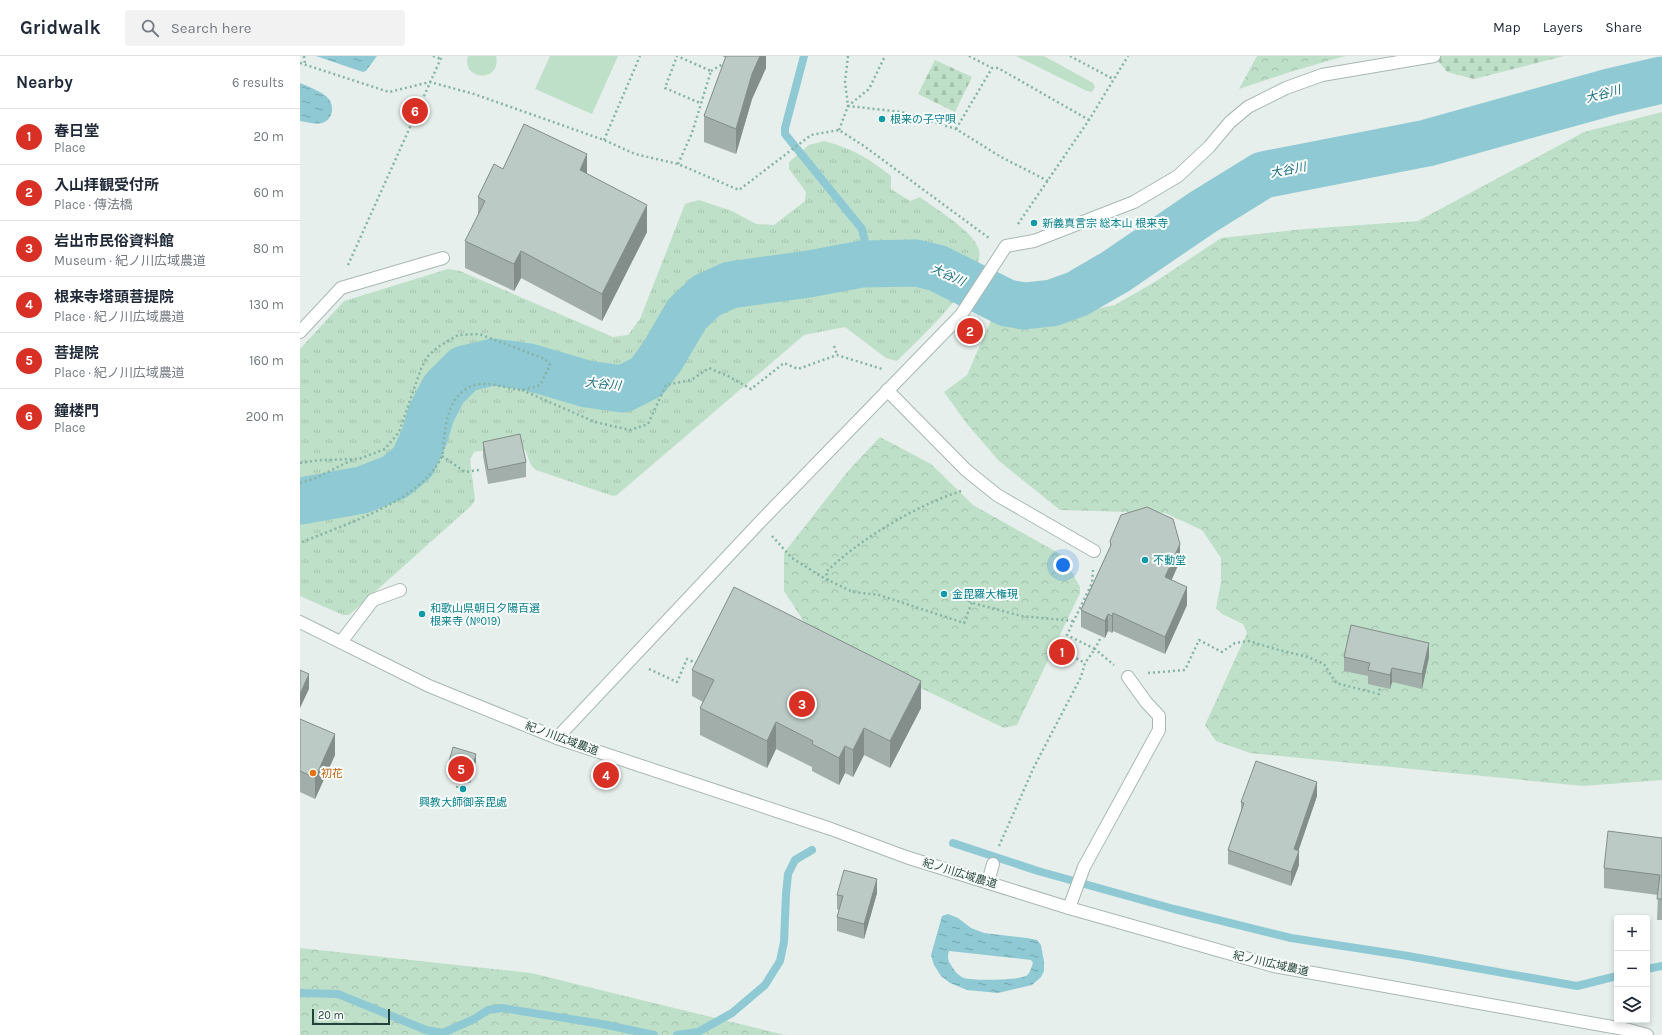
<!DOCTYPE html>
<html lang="en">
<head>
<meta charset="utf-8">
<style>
	:root { --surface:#fff; --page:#f2f2f3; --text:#1f2937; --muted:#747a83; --line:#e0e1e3; --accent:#d93025 }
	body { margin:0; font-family:Karla,"Noto Sans JP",sans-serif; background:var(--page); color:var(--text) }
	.controls { position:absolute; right:12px; bottom:12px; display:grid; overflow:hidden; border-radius:4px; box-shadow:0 2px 6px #0003 }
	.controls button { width:36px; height:36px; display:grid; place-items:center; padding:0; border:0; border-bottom:1px solid var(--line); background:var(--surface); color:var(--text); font:20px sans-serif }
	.scale { position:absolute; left:12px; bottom:10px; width:78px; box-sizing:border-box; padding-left:4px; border:2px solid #24423a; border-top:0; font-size:11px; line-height:14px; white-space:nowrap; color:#24423a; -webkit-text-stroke:3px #f7fbf9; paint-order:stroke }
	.you { position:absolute; left:763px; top:509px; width:14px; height:14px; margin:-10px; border:3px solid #fff; border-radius:50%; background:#1a73e8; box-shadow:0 0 0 6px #1a73e833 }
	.badge { display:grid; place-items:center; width:26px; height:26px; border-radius:50%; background:var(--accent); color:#fff; font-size:13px; font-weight:700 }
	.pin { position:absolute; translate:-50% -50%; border:2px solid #fff; box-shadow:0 1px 4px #0006 }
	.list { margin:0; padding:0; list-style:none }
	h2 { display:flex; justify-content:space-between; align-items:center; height:52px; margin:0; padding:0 16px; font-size:17px }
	h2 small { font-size:13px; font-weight:400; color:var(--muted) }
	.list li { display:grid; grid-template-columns:26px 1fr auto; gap:12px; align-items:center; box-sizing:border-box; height:56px; padding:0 16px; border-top:1px solid var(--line) }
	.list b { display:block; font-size:15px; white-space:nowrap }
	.list p { margin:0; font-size:13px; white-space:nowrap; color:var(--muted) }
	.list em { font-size:13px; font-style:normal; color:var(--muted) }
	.icon { flex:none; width:22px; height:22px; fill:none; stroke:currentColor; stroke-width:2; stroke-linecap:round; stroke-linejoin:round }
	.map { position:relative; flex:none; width:1362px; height:979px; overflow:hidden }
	header { display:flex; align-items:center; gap:24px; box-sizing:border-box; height:56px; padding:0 20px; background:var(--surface); border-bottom:1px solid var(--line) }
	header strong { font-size:19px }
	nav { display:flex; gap:22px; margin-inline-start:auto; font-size:14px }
	.search { width:280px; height:36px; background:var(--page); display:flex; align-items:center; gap:10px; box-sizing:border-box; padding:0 14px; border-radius:4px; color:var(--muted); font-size:15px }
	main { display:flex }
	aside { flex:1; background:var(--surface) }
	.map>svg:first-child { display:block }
</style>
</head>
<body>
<header>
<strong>Gridwalk</strong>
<div class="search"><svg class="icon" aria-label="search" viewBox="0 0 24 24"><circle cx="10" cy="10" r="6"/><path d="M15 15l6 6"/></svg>Search here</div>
<nav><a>Map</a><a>Layers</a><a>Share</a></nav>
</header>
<main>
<aside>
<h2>Nearby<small>6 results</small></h2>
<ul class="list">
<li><span class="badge">1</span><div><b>春日堂</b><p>Place</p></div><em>20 m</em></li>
<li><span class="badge">2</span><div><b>入山拝観受付所</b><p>Place · 傳法橋</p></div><em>60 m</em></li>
<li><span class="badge">3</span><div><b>岩出市民俗資料館</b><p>Museum · 紀ノ川広域農道</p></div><em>80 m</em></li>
<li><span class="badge">4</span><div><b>根来寺塔頭菩提院</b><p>Place · 紀ノ川広域農道</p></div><em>130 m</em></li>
<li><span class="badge">5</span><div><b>菩提院</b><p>Place · 紀ノ川広域農道</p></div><em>160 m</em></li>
<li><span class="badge">6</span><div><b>鐘楼門</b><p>Place</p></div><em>200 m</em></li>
</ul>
</aside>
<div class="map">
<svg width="1362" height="979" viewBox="0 0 1362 979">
	<defs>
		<pattern id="grass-tufts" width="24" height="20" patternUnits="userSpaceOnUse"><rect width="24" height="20" fill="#bfe0c8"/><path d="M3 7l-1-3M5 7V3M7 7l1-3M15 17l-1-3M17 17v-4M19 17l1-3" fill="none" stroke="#a4c1ad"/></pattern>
		<pattern id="forest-crowns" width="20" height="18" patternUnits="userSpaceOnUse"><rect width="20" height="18" fill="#bfe0c8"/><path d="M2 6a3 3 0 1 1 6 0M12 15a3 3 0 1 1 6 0" fill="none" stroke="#a4c1ad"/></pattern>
		<pattern id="cemetery-stones" width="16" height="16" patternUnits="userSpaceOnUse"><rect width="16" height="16" fill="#bfe0c8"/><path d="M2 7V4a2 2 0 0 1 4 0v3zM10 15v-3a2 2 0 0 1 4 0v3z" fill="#a4c1ad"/></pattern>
		<pattern id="water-ripples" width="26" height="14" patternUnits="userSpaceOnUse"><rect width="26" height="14" fill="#8ec9d4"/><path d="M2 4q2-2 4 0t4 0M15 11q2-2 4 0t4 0" fill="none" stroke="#74a5ad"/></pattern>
	</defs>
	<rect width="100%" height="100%" fill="#e6efeb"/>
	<path fill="url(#grass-tufts)" d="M 524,85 C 553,93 567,101 591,120 L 591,133 L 610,145 L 620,141 C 634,152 666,171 675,186 C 676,188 678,191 679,194 C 686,222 616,286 597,305 L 586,302 L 545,271 L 504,279 L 317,439 L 313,440 L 236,414 C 225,405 231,396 219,388 L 174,396 L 170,404 L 175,444 L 171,450 L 49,559 L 43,559 L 0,540 L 0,293 L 44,245 L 148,213 L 160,215 L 313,281 L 328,279 L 340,263 L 385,148 L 399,144 L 432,155 L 456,168 L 474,169 L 505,145 L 506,136 L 489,113 L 489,106 L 509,89 Z"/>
	<g fill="url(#forest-crowns)">
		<path d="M 957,0 L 1045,0 L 990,16 L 939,33 Z"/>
		<path d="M 1362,56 L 1362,724 L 1283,730 L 950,697 L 916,685 L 905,669 L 947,577 L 943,568 L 922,558 L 916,552 L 921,526 L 921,502 L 902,474 L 865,457 L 760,454 L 699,405 L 667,368 L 644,336 L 667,319 L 693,260 L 752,262 L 815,249 L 858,224 L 921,182 L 1004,173 L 1118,165 L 1284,76 Z"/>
		<path d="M 580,381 L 631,408 L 673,449 L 762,499 L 780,531 L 780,537 L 717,669 L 704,672 L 514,581 L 484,535 L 484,497 L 548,415 Z"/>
		<path d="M 0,892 L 231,917 L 485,979 L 0,979 Z"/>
	</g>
	<g fill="url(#cemetery-stones)">
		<path d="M 1134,0 L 1264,0 L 1174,23 L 1147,16 Z"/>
		<path d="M 635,4 L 672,21 L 655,56 L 618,38 Z"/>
	</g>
	<g fill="#bfe0c8">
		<path d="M 168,0 L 196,0 C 202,27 161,25 168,0 Z"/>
		<path d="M 250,0 L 318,0 L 292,58 L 235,33 Z"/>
		<path d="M 716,0 L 744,0 L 793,27 L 795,31 L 792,36 L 787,35 Z"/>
	</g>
	<g fill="url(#water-ripples)" fill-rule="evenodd">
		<path d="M 16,0 L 77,0 L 66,15 L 63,16 Z"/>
		<path d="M 0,27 C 7,30 23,36 28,42 C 35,50 33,64 22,67 C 15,69 7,66 0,65 Z"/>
		<path d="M 648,858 L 658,862 L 671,872 L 684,877 L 727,882 L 737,884 L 741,889 L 744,906 L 744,915 L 741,921 L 732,929 L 698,937 L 667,934 L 650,927 L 641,920 L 634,909 L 631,899 L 642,860 ZM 649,895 L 731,904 L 733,907 C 731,912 730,918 726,920 C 717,924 673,925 664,922 C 658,920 654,914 651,909 C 648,905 647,900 649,895 Z"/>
	</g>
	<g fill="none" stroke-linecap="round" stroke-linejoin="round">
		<g stroke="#8ec9d4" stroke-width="8">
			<path d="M 504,0 L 485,72 L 485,78 L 562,173 L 565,186 L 562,208"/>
			<path d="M 653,787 L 738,815 L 874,853 L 991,882 L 1108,900 L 1277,930 L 1317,920"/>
			<path d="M 1347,913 L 1362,910"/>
			<path d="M 0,937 L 38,938 L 126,974 L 143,977 L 174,963 L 188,954 L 202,952 L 302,968 L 354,979"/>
			<path d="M 377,979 L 398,976 L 432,957 L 465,929 L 480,905 L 484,886 L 486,838 L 488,818 L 495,804 L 512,794"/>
		</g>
		<path stroke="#8ec9d4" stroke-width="47" d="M 0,445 L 62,434 L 95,421 L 113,406 L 125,379 L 131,358 L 144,333 L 164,313 L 193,306 L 229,311 L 287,328 L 323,333 L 347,321 L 363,299 L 387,258 L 406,240 L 430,229 L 509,218 L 562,208 L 616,207 L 637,212 L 707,247 L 724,250 L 752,247 L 777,238 L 815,216 L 903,156 L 963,119 L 1127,87 L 1310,36 L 1362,24"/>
		<g stroke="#a8b8b2" stroke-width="14">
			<g id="minor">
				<path d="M 0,276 L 41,232 L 143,202"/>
				<path d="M 587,334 L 666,414 L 697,439 L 794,495"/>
				<path d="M 0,566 L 129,630 L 257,682 L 531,773 L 606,801 L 769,852 L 974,910 L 1329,974 L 1347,979"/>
				<path d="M 41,586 L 73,544 L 100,534"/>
				<path d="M 257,682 L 459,467 L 661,259 L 706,190 L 734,185 L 834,146 L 878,120 L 909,91 L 930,66 L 948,51 L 986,32 L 1022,19 L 1134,0"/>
				<path d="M 688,826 L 693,808"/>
				<path d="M 769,852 L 784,811 L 859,674 L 859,660 L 846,646 L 828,621"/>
			</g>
		</g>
		<g stroke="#86b3a5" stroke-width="2.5" stroke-dasharray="2 3" stroke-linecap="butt">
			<path d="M 4,0 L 5,8"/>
			<path d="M 133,0 L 141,3"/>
			<path d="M 548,0 L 545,26 L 548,50 L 602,56 L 656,73 L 701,101 L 748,125"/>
			<path d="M 669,0 L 692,12 L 698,12 L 789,64"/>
			<path d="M 770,0 L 813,23"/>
			<path d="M 0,7 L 89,36 L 130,26 L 174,38 L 304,84 L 335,98 L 378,108 L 439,134 L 511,79 L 539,74 L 564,90 L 689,182"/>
			<path d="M 411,15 L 426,6"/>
			<path d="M 656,73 L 692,12"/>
			<path d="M 539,74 L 548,50 L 569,33 L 585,0"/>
			<path d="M 304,84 L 340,0"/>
			<path d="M 378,108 L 392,77 L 411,15 L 377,0 L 365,32 L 400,47"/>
			<path d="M 718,168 L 789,64 L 828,0"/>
			<path d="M 48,209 L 142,0"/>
			<path d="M 534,290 L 537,299"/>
			<path d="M 222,334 L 295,366 L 330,374 L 348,368 L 366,329 L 391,324 L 409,312 L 428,320 L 451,333 L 484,307 L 498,313 L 537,299 L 582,313"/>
			<path d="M 142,400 L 165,416 L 179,414"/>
			<path d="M 0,407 L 21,404 L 59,403 L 85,393 L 99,376 L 121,313 L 127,301 L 138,291 L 158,279 L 179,278 L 245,303 L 250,309 L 240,329 C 234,331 226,334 220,334 C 202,332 183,322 166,333 C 149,344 146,365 144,384 C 143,390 144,397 141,402 C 120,446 42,469 0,487"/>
			<path d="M 0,427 L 16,422 L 52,404"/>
			<path d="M 661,435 C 615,450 560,483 526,516 L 528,524 L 553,536 L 579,539 L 664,567 L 672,546"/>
			<path d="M 472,480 L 492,502 L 527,524"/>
			<path d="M 664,543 L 676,548 L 722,560 L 773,565"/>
			<path d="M 800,583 L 795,593 L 814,609"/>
			<path d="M 772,600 L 785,607"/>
			<path d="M 349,613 L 377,626 L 387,603 L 398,608"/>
			<path d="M 848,617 L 885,614 L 899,584 L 922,596 L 935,587 L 949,585 L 975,593 L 1008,601 L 1024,608 L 1036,627 L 1079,638 L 1080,631"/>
			<path d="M 157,732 L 158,727"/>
			<path d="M 699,790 L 734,711 L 781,621 L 785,607 L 795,593 L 767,579 L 792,527 L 793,514"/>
		</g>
		<use href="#minor" stroke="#fff" stroke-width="12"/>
	</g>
	<g fill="#a1aea9">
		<path d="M 422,0 L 466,0 L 466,12 L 452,43 L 436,98 L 404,86 L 404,60 L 426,2 Z"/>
		<path d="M 203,113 L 287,118 L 347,176 L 302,265 L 221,222 L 214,235 L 165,212 L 165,185 L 178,160 L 178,141 Z"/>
		<path d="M 183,386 L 226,406 L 226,421 L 188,428 L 183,400 Z"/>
		<path d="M 810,485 L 880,505 L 871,524 L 887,549 L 865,598 L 813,575 L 812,577 L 808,575 L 805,582 L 781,571 L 781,554 L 810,491 Z"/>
		<path d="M 1044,601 L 1129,601 L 1122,633 L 1092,626 L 1090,633 L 1068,628 L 1068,620 L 1044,615 Z"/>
		<path d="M 392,614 L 621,652 L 590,712 L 564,699 L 553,721 L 545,717 L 539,729 L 512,715 L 512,711 L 476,693 L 467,712 L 400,679 L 400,652 L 403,646 L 392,640 Z"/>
		<path d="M 0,663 L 35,699 L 15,743 L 0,736 Z"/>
		<path d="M 176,705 L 170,727 L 147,720 L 147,713 Z"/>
		<path d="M 1017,740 L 998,795 L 999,809 L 991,830 L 928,808 L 928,794 L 941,755 L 941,746 Z"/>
		<path d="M 1362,782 L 1362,864 L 1357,864 L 1358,839 L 1304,832 L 1304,812 Z"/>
		<path d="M 577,837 L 564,883 L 537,875 L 537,861 L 539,854 L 537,853 L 537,839 Z"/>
	</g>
	<g fill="#838d89">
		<path d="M 457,0 L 466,0 L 466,12 L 452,43 L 436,98 L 436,73 Z"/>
		<path d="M 287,98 L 287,125 L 280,114 Z"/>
		<path d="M 347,149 L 347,176 L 302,265 L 302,238 Z"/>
		<path d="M 221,195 L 221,222 L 214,235 L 214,208 Z"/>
		<path d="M 880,488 L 880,505 L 865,539 L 865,521 Z"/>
		<path d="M 887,531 L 887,549 L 865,598 L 865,581 Z"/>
		<path d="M 813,557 L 813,575 L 812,577 L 812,560 Z"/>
		<path d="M 808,558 L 808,575 L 805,582 L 805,565 Z"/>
		<path d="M 1129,587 L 1129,601 L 1122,633 L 1122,618 Z"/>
		<path d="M 1092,612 L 1092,626 L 1090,633 L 1090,619 Z"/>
		<path d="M 9,618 L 9,633 L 0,652 L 0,638 Z"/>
		<path d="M 621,625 L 621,652 L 590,712 L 590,685 Z"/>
		<path d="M 476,666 L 476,693 L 467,712 L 467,685 Z"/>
		<path d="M 564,672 L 564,699 L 553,721 L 553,694 Z"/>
		<path d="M 35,678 L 35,699 L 15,743 L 15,722 Z"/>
		<path d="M 545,690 L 545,717 L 539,729 L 539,702 Z"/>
		<path d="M 176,698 L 176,705 L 170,727 L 170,720 Z"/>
		<path d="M 1017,726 L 1017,740 L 994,808 L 994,793 Z"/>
		<path d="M 999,795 L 999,809 L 991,830 L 991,816 Z"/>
		<path d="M 577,823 L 577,837 L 564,883 L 564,868 Z"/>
	</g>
	<g fill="#bbcac4" stroke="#838d89">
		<path d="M 426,0 L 460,0 L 452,18 L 436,73 L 404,60 Z"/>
		<path d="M 224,68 L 287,98 L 280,114 L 347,149 L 302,238 L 221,195 L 214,208 L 165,185 L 185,145 L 178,141 L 194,108 L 203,113 Z"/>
		<path d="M 220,378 L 226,406 L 188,414 L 183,386 Z"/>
		<path d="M 847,451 L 873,463 L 880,488 L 865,521 L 887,531 L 865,581 L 813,557 L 812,560 L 808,558 L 805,565 L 781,554 L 811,489 L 810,485 L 821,459 Z"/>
		<path d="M 434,531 L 621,625 L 590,685 L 564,672 L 553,694 L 545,690 L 539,702 L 512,688 L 513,685 L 476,666 L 467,685 L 400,652 L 414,624 L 392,614 Z"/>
		<path d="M 1051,569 L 1129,587 L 1122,618 L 1092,612 L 1090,619 L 1068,614 L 1070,607 L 1044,601 Z"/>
		<path d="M 0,614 L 9,618 L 0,638 Z"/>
		<path d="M 0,663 L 35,678 L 15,722 L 0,715 Z"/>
		<path d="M 153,691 L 176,698 L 170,720 L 147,713 Z"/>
		<path d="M 956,705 L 1017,726 L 994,793 L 999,795 L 991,816 L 928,794 L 944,747 L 941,746 Z"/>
		<path d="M 1308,775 L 1362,782 L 1362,843 L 1357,843 L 1360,819 L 1304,812 Z"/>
		<path d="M 544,814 L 577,823 L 564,868 L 537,861 L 543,840 L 537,839 Z"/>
	</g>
	<g fill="#0f9aa8" stroke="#f7fbf9" stroke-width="1.5">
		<circle cx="582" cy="63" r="4"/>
		<circle cx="734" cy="167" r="4"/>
		<circle cx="845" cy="504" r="4"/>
		<circle cx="644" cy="538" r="4"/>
		<circle cx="122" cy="558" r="4"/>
		<circle cx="163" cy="733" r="4"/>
	</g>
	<circle fill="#e8710a" stroke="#f7fbf9" stroke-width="1.5" cx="13" cy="717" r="4"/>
	<g text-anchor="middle" stroke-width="4" stroke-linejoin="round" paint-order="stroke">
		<g font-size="11" fill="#0d838f" stroke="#f7fbf9" text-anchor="start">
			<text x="590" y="67">根来の子守唄</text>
			<text x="742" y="171">新義真言宗 総本山 根来寺</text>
			<text x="853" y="508">不動堂</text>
			<text x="652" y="542">金毘羅大権現</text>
			<text x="130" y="556">和歌山県朝日夕陽百選<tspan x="130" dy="13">根来寺 (№019)</tspan></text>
			<text x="163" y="750" text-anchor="middle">興教大師御荼毘處</text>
		</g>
		<g font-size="11" fill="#24423a" stroke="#f7fbf9">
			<text transform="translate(262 682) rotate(20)" y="4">紀ノ川広域農道</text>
			<text transform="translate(660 817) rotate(17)" y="4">紀ノ川広域農道</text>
			<text transform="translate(971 907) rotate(13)" y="4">紀ノ川広域農道</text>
		</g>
		<g font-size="11" fill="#c56008" stroke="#f7fbf9" text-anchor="start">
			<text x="21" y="721">初花</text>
		</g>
		<g font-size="12" font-style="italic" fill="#1c6f80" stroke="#f7fbf9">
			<text transform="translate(1303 38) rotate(-15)" y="4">大谷川</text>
			<text transform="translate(988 114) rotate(-11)" y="4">大谷川</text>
			<text transform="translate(648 219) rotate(24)" y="4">大谷川</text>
			<text transform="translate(303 328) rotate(6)" y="4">大谷川</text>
		</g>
	</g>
</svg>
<div class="controls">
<button>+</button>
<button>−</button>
<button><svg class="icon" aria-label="layers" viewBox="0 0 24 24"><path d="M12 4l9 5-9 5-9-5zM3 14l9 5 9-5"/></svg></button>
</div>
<div class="scale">20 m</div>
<div class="you"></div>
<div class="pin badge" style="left:762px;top:596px">1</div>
<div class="pin badge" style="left:670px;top:275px">2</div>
<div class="pin badge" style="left:502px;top:648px">3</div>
<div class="pin badge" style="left:306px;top:719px">4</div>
<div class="pin badge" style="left:161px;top:713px">5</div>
<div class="pin badge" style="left:115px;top:55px">6</div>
</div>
</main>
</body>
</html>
